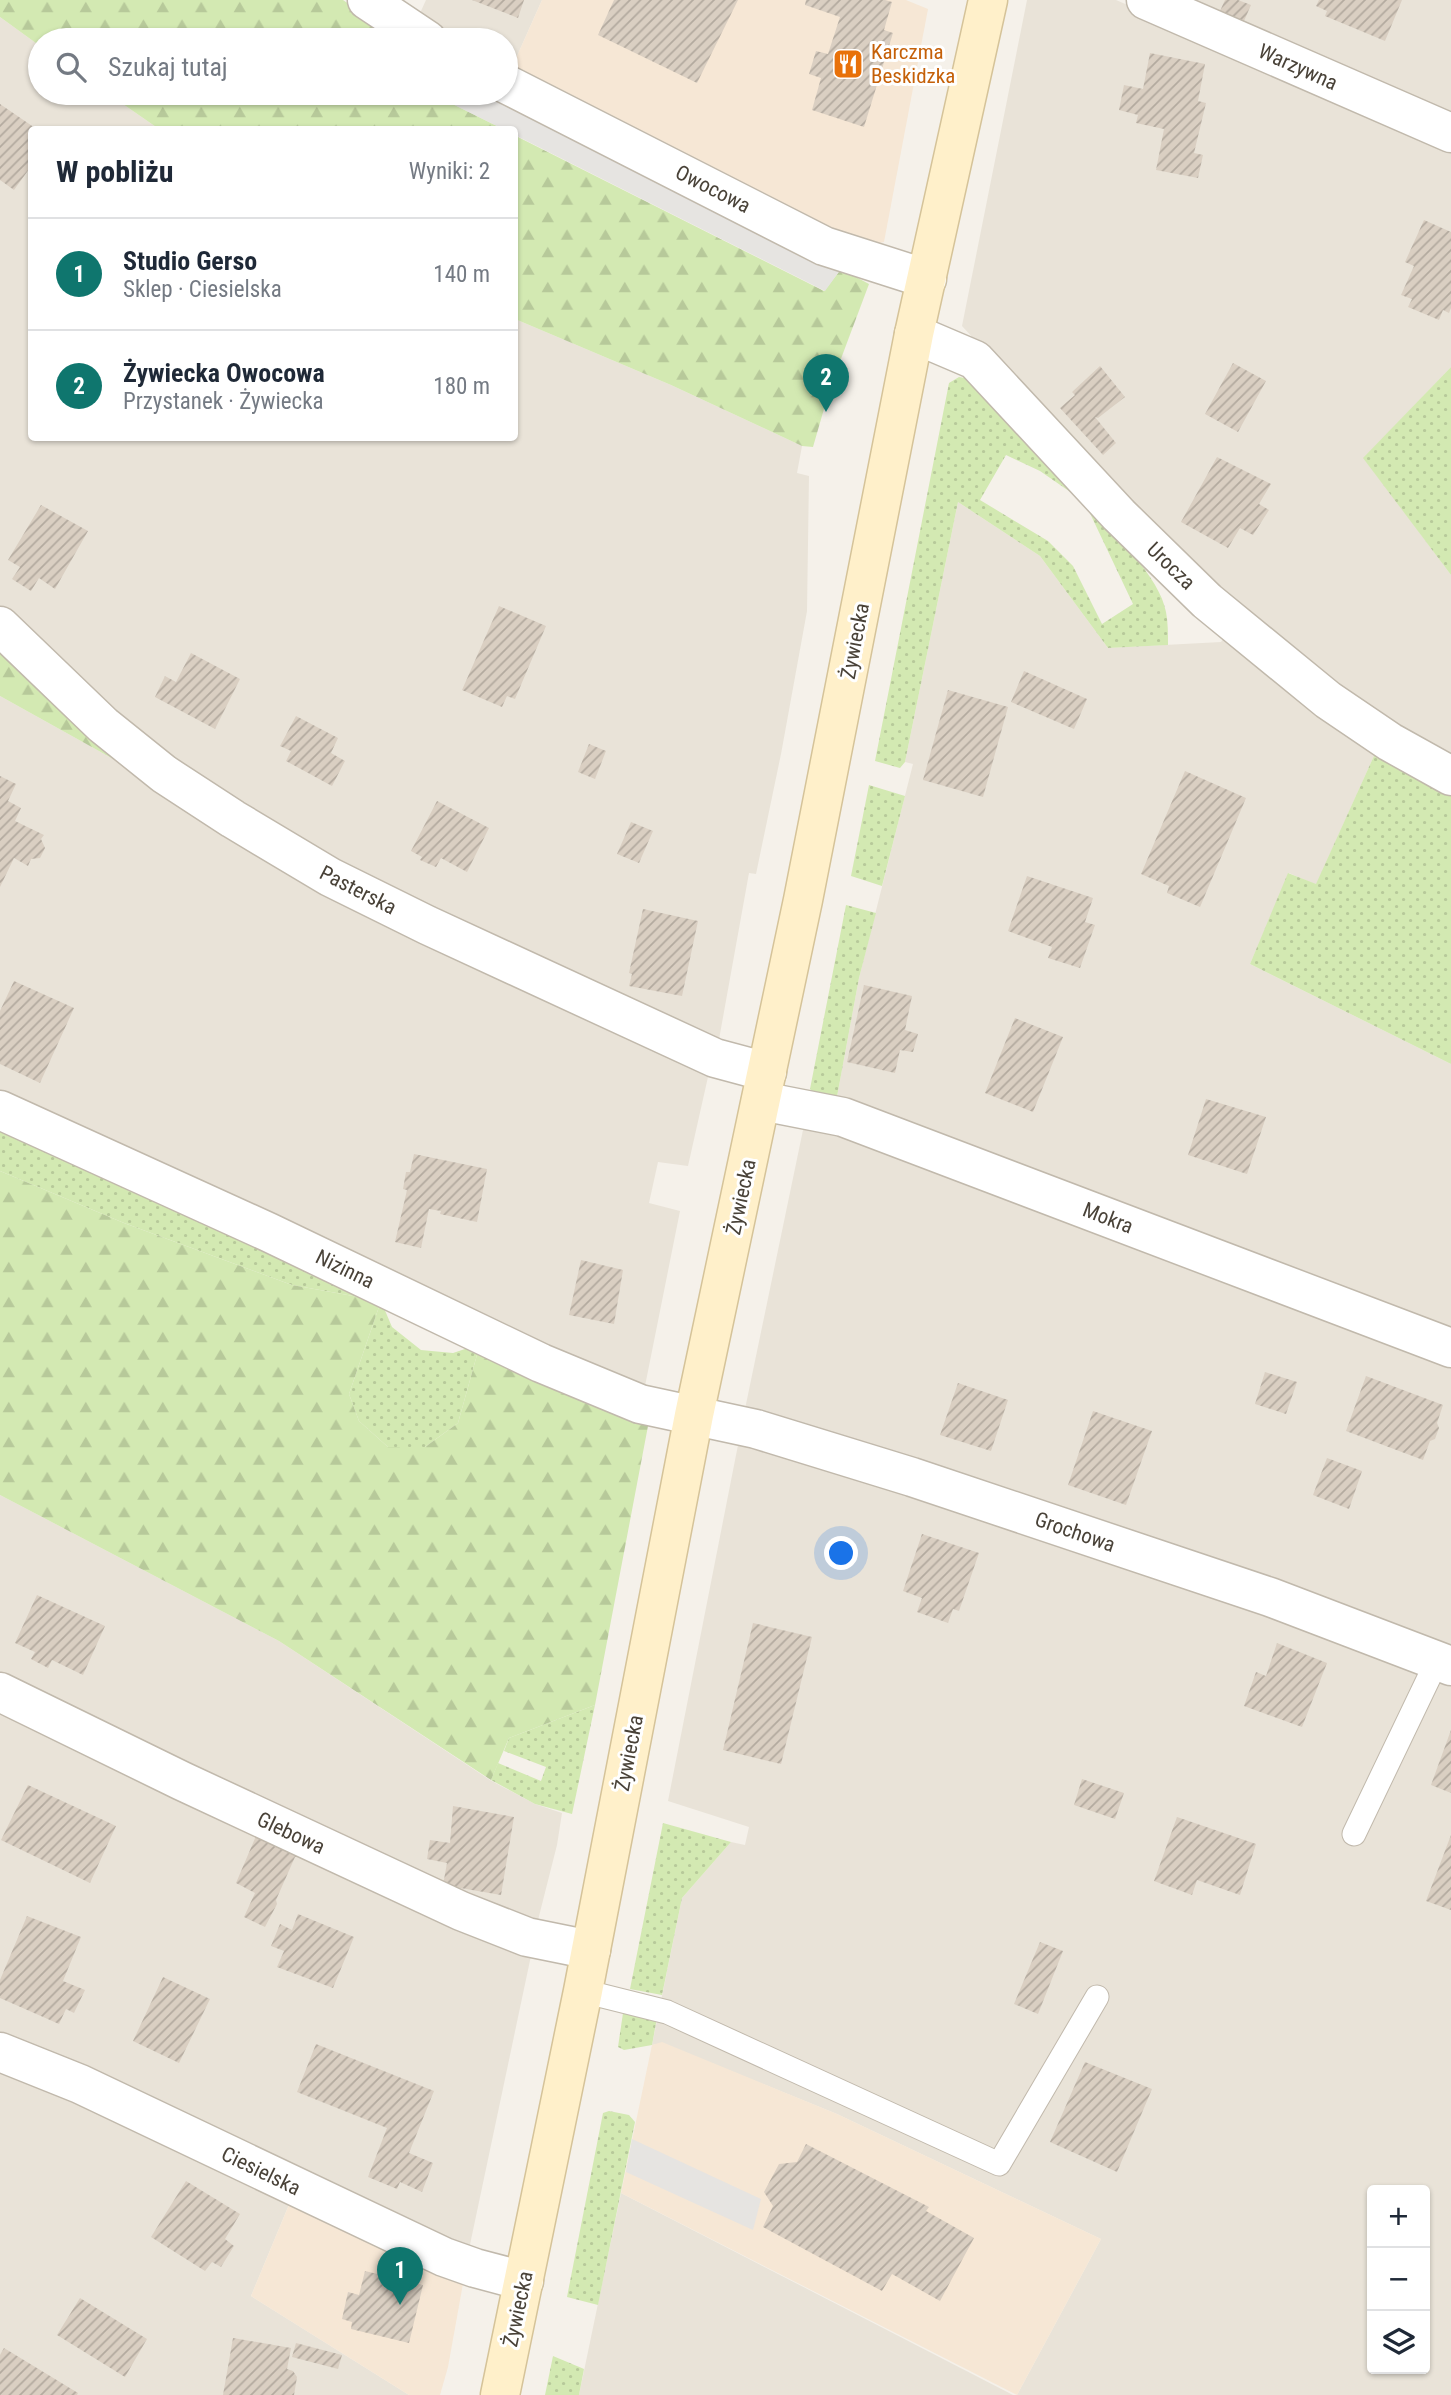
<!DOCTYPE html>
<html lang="pl">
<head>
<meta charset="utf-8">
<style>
	:root { --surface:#fff; --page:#f2f2f3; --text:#1f2937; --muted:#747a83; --line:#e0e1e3; --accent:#0f766e }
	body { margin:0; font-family:"Roboto Condensed",sans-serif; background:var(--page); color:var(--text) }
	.controls { position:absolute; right:21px; bottom:21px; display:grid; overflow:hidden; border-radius:7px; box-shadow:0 2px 5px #0004 }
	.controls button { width:63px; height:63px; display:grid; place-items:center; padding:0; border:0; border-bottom:2px solid var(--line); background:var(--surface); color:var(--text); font:35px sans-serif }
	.you { position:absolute; left:842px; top:1554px; width:24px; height:24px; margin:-18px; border:5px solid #fff; border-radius:50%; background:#1a73e8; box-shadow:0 0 0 10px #1a73e833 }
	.badge { display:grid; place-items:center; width:46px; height:46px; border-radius:50%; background:var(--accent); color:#fff; font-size:23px; font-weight:700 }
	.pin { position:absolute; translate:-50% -58px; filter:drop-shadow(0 2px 4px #0008) }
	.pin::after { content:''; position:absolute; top:37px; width:24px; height:21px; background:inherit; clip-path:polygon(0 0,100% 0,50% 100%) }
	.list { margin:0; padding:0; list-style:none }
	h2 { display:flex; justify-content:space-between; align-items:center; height:91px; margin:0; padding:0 28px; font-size:30px }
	h2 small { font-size:23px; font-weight:400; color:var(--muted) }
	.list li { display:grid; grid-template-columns:46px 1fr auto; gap:21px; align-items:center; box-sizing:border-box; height:112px; padding:0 28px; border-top:2px solid var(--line) }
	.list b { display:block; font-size:26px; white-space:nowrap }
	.list p { margin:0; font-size:23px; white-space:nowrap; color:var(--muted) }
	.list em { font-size:23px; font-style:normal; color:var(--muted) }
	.icon { flex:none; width:38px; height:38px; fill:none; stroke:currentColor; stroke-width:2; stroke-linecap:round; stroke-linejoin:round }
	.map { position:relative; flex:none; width:1451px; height:2395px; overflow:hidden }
	.search { position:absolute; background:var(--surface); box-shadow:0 2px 5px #0004; left:28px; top:28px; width:490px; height:77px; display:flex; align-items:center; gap:18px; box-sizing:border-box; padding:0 24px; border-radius:38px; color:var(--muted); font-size:26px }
	.panel { position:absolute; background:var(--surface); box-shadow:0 2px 5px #0004; left:28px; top:126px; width:490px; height:315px; border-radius:7px }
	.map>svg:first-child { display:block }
</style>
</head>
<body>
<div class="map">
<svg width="1451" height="2395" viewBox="0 0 1451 2395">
	<defs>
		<pattern id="grass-dots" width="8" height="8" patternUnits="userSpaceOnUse" patternTransform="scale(1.75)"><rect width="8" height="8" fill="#d3e9b2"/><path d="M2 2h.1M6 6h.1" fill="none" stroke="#b7c99a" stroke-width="1.8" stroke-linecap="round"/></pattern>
		<pattern id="forest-firs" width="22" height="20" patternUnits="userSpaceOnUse" patternTransform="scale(1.75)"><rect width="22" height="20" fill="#d3e9b2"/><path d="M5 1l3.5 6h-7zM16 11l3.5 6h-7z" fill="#b7c99a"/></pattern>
		<pattern id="building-hatch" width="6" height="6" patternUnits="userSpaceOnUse" patternTransform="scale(1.75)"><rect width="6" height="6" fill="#dacfc2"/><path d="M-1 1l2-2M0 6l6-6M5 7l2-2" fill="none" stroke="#b3aa9f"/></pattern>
	</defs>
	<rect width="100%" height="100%" fill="#f5f1ea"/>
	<g fill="#e9e3d8" fill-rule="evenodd">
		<path d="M 426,0 L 542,0 L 509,74 L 506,72 L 506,40 L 444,40 L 416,22 Z"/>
		<path d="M 1027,0 L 1116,0 L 1451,144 L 1451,367 L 1364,458 L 1451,575 L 1451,764 L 1334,690 L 1125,502 L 962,326 Z"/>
		<path d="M 1164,0 L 1451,0 L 1451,124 Z"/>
		<path d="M 0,17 L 40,46 L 40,93 L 107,93 L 159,129 L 32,130 L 32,438 L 514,438 L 515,319 L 671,385 L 802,446 L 797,473 L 809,476 L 807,611 L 781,754 L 756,874 L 749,873 L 718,1045 L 236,813 L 0,618 Z"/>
		<path d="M 958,502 L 1040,556 L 1108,648 L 1221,642 L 1230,629 L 1378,747 L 1316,885 L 1289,873 L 1250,964 L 1451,1064 L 1451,1339 L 836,1102 L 859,978 L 913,764 L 905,762 Z"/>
		<path d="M 0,696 L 160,785 L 710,1068 L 688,1166 L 658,1162 L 649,1203 L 680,1211 L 644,1391 L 0,1096 Z"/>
		<path d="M 811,1128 L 854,1132 L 1451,1357 L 1451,1657 L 745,1409 L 803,1130 Z"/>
		<path d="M 755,1439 L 1451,1677 L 1451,2395 L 1017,2395 L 1101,2239 L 837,2114 L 662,2043 L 652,2045 L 682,1898 L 731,1842 L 745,1845 L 749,1827 L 668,1801 L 738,1445 ZM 1372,2190 L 1425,2190 L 1425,2369 L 1372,2369 Z"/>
		<path d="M 0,1495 L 279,1641 L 490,1780 L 535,1804 L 562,1813 L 557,1845 L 536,1928 L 0,1683 Z"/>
		<path d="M 0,1702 L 532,1951 L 468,2254 L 0,2041 Z"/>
		<path d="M 0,2059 L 293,2195 L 251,2296 L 409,2395 L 0,2395 Z"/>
		<path d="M 621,2193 L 1013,2395 L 579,2395 Z"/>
	</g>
	<g fill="#f6e7d5">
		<path d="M 542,0 L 906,0 L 928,9 L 884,242 L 870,245 L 840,238 L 509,74 Z"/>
		<path d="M 662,2042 L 837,2114 L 1101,2239 L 1017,2395 L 621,2193 L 652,2045 Z"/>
		<path d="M 293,2195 L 464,2278 L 448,2367 L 440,2395 L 409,2395 L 251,2296 Z"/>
	</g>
	<g fill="url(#grass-dots)">
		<path d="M 1451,367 L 1451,575 L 1363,458 Z"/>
		<path d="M 959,377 L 970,379 L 1079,498 L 1040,471 L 1006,455 L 980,500 L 1048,541 L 1073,566 L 1102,624 L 1133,604 L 1087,507 C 1112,531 1160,577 1166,612 C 1168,622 1168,634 1168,645 L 1108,648 L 1040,556 L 958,502 L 905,762 L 900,768 L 875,761 L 949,383 Z"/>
		<path d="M 1378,747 L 1451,786 L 1451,1064 L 1250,964 L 1288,873 L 1316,884 Z"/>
		<path d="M 869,785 L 905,796 L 882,886 L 851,876 Z"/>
		<path d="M 846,905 L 876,913 L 859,978 L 836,1102 L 818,1098 L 810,1089 Z"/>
		<path d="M 0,1122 L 381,1301 L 392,1327 L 421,1350 L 453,1353 L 480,1344 L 458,1423 L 425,1447 L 388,1447 L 359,1421 L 349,1394 L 381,1301 L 292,1285 L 124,1223 L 0,1171 Z"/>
		<path d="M 595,1705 L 572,1814 L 535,1804 L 491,1780 L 498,1763 L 541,1781 L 546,1767 L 504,1751 L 509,1738 Z"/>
		<path d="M 663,1823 L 731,1842 L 682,1898 L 662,1995 L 630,1989 Z"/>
		<path d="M 623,2013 L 657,2018 L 652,2045 L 624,2050 L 618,2047 Z"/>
		<path d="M 609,2111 L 629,2115 L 635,2122 L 598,2305 L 567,2297 L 603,2113 Z"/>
		<path d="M 553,2356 L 584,2369 L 579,2395 L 545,2395 Z"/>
	</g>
	<g fill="url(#forest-firs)">
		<path d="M 0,0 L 343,0 L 401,40 L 40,40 L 40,46 L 0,17 Z"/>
		<path d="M 107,93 L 436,93 L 437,96 L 503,129 L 159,129 Z"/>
		<path d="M 514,135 L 824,291 L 841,269 L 869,284 L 830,388 L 813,447 L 802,446 L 671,385 L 515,319 Z"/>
		<path d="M 0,639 L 160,785 L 0,696 Z"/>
		<path d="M 0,1171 L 124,1223 L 292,1285 L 381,1301 L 349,1394 L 359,1421 L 388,1447 L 425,1447 L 458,1423 L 480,1344 L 635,1416 L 648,1426 L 595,1705 L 509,1738 L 491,1780 L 279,1641 L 0,1495 Z"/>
	</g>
	<g fill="#e6e4e1">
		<path d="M 436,93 L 494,93 L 841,269 L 825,291 L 515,135 L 514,130 L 503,129 L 436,96 Z"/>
		<path d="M 632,2139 L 761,2199 L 753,2230 L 626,2172 Z"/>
	</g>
	<g fill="url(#building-hatch)">
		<path d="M 472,0 L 524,0 L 518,18 Z"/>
		<path d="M 614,0 L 738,0 L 697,83 L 598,35 Z"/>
		<path d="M 806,0 L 885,0 L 892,2 L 884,30 L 893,33 L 864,127 L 812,110 L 821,78 L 809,74 L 816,51 L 828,54 L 840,17 L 805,5 Z"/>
		<path d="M 1225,0 L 1238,0 L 1251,5 L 1244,21 L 1220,11 Z"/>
		<path d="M 1319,0 L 1402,0 L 1385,41 L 1325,16 L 1327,11 L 1316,6 Z"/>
		<path d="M 1150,53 L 1205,64 L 1198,101 L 1206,103 L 1194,153 L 1203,155 L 1198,178 L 1156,170 L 1164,129 L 1136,123 L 1138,115 L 1119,110 L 1124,85 L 1143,89 Z"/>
		<path d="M 0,104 L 38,130 L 32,130 L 32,165 L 14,190 L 0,180 Z"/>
		<path d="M 1424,220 L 1451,232 L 1451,308 L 1449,313 L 1443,310 L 1439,320 L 1408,307 L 1412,299 L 1401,295 L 1414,266 L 1405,262 Z"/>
		<path d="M 1233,363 L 1266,381 L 1238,432 L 1205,414 Z"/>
		<path d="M 1100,366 L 1125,397 L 1098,418 L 1095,417 L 1116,443 L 1103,455 L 1060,408 L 1075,395 L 1072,392 Z"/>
		<path d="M 1217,457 L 1271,484 L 1259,504 L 1269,510 L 1253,535 L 1240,528 L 1228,548 L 1181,522 Z"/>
		<path d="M 41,505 L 88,531 L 55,589 L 39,578 L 31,591 L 12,579 L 20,567 L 8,560 Z"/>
		<path d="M 499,606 L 546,626 L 515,699 L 507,696 L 502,707 L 462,690 Z"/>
		<path d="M 191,653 L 240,679 L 215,729 L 155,697 L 165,676 L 176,682 Z"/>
		<path d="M 1024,671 L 1087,699 L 1074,729 L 1011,702 Z"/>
		<path d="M 948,690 L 1008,707 L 983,797 L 923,780 Z"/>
		<path d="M 296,716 L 338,738 L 331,753 L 345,761 L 332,786 L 286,761 L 291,751 L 280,746 Z"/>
		<path d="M 589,744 L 606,751 L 595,779 L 578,772 Z"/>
		<path d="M 1185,771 L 1246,798 L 1200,907 L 1167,893 L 1169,886 L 1141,874 Z"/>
		<path d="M 0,776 L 16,784 L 8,801 L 21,808 L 15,821 L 44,835 L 41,839 L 45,848 L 40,858 L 31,859 L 28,866 L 14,858 L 0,887 Z"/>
		<path d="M 437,801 L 489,828 L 467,872 L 441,858 L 436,867 L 420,860 L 422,857 L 411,851 Z"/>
		<path d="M 631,822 L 653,831 L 639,863 L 617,854 Z"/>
		<path d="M 1027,876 L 1093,898 L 1085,922 L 1095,925 L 1080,968 L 1048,958 L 1052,947 L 1008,931 Z"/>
		<path d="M 643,909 L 698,921 L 682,996 L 629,986 L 632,974 L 629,973 Z"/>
		<path d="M 14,981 L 74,1008 L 40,1083 L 0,1064 L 0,1011 Z"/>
		<path d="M 864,985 L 912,996 L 905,1030 L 918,1034 L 913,1052 L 900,1050 L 895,1073 L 847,1062 Z"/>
		<path d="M 1015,1018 L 1063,1037 L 1033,1112 L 985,1093 Z"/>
		<path d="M 1206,1099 L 1266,1117 L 1247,1174 L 1188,1155 Z"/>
		<path d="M 414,1154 L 487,1169 L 477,1222 L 440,1214 L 441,1211 L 429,1209 L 421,1248 L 395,1242 L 407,1190 L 403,1189 L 406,1172 L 410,1172 Z"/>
		<path d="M 581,1260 L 623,1270 L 614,1324 L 569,1315 Z"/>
		<path d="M 1265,1372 L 1297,1382 L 1286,1414 L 1255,1404 Z"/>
		<path d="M 1366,1376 L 1443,1405 L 1437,1423 L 1439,1428 L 1435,1439 L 1430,1441 L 1423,1460 L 1346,1431 Z"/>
		<path d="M 958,1383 L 1008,1400 L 991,1451 L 940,1435 Z"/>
		<path d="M 1093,1411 L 1152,1431 L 1126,1505 L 1068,1485 Z"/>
		<path d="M 1327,1458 L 1362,1471 L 1349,1509 L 1313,1495 Z"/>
		<path d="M 922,1534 L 979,1553 L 959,1611 L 953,1609 L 948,1623 L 917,1612 L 922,1598 L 903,1591 Z"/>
		<path d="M 37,1595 L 105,1626 L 83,1675 L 52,1660 L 48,1668 L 31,1659 L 35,1652 L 15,1643 Z"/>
		<path d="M 753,1623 L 812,1637 L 781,1764 L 723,1750 Z"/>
		<path d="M 1277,1643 L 1327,1663 L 1302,1727 L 1244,1706 L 1256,1672 L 1266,1676 Z"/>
		<path d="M 1451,1730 L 1451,1793 L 1431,1785 Z"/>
		<path d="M 1082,1779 L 1124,1793 L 1115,1819 L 1074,1805 Z"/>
		<path d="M 28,1785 L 116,1826 L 90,1883 L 1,1840 Z"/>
		<path d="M 453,1806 L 514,1817 L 501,1895 L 443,1885 L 447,1863 L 427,1859 L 430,1840 L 450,1843 Z"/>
		<path d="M 1177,1817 L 1256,1844 L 1240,1895 L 1197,1880 L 1192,1895 L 1154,1881 Z"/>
		<path d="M 1451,1835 L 1451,1910 L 1426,1901 Z"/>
		<path d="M 256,1836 L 302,1857 L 295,1857 L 276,1900 L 277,1904 L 265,1927 L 244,1917 L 255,1893 L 236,1883 Z"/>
		<path d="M 298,1914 L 354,1937 L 333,1988 L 277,1967 L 284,1951 L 271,1946 L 280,1924 L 292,1930 Z"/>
		<path d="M 27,1916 L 81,1937 L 63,1981 L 85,1990 L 74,2013 L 66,2009 L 59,2024 L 0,1998 L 0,1980 Z"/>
		<path d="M 1040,1942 L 1063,1951 L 1038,2014 L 1014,2004 Z"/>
		<path d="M 163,1977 L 210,1999 L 179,2063 L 133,2041 Z"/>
		<path d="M 316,2044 L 434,2091 L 409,2153 L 433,2163 L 422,2192 L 400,2182 L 397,2189 L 368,2177 L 387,2128 L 297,2092 Z"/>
		<path d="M 1085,2062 L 1152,2089 L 1117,2172 L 1050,2142 Z"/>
		<path d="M 806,2144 L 929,2207 L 926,2211 L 974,2238 L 940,2301 L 892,2274 L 882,2291 L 763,2227 L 773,2206 L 764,2192 L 779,2164 L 797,2162 Z"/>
		<path d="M 186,2181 L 240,2214 L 225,2239 L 234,2246 L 221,2267 L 212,2262 L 205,2271 L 151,2237 Z"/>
		<path d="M 365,2271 L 423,2285 L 409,2343 L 351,2329 L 352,2322 L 342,2319 L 348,2292 L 359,2295 Z"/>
		<path d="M 80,2298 L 147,2339 L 125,2377 L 57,2335 Z"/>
		<path d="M 233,2338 L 291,2348 L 287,2369 L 293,2371 L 297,2377 L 294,2395 L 223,2395 Z"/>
		<path d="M 296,2343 L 342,2355 L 338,2369 L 292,2357 Z"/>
		<path d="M 4,2348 L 78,2393 L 77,2395 L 0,2395 L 0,2355 Z"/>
	</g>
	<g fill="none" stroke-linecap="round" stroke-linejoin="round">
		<g stroke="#c1b9ac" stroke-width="25">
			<g id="service">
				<path d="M 1354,1834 L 1437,1661"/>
				<path d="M 583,1991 L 667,2012 L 999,2164 L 1097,1997"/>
			</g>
		</g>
		<g stroke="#c1b9ac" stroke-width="41">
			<g id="minor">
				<path d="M 367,0 L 427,40"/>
				<path d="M 1146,0 L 1451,133"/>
				<path d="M 506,84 L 824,246 L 927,279"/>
				<path d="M 914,334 L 975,360 L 1119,515 L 1207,601 L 1328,700 L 1390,742 L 1451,776"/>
				<path d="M 0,626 L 103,725 L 164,774 L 233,819 L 330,877 L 427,925 L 715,1058 L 767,1072"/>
				<path d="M 761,1101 L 843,1117 L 1451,1348"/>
				<path d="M 0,1110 L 268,1232 L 541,1363 L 640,1404 L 756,1429 L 912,1477 L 1270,1597 L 1451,1666"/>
				<path d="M 0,1692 L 182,1781 L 461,1911 L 527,1937 L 591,1950"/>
				<path d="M 0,2052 L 80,2084 L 444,2257 L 475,2268 L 524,2281"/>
			</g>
		</g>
		<g stroke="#d5c399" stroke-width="41">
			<path id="secondary" d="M 500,2395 L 583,1991 L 694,1415 L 803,900 L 914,334 L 988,0"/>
		</g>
		<use href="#service" stroke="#fff" stroke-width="23"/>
		<use href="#minor" stroke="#fff" stroke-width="38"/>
		<use href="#secondary" stroke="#fff0ca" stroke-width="38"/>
	</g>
	<defs>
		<g id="restaurant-square" transform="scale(1.575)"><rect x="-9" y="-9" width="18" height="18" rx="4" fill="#e8710a" stroke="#fff"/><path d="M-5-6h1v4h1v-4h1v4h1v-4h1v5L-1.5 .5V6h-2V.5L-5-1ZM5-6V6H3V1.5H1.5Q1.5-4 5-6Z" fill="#fff"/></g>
	</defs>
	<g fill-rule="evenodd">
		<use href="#restaurant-square" x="848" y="64"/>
	</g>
	<g text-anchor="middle" stroke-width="6" stroke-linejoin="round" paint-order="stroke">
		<g font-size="21" fill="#c56008" stroke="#fff" text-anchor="start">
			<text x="871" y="59">Karczma<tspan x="871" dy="24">Beskidzka</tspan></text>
		</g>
		<g font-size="21" fill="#494238" stroke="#fff">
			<text transform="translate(1298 67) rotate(24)" y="7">Warzywna</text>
			<text transform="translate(713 189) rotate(27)" y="7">Owocowa</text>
			<text transform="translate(1171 566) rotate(44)" y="7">Urocza</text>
			<text transform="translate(855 641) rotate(-79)" y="7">Żywiecka</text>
			<text transform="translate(358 890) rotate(27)" y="7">Pasterska</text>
			<text transform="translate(741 1197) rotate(-78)" y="7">Żywiecka</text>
			<text transform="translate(1108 1218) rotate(21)" y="7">Mokra</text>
			<text transform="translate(345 1269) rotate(26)" y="7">Nizinna</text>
			<text transform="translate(1075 1532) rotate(19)" y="7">Grochowa</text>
			<text transform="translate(629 1753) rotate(-79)" y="7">Żywiecka</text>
			<text transform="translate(291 1833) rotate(25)" y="7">Glebowa</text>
			<text transform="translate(261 2171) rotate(26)" y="7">Ciesielska</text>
			<text transform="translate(518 2309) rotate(-78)" y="7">Żywiecka</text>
		</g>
	</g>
</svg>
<div class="controls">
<button>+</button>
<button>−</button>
<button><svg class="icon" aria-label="layers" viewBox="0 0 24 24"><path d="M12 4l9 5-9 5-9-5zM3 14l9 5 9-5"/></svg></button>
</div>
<div class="you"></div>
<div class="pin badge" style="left:400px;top:2305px">1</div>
<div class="pin badge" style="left:826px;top:412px">2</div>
<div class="search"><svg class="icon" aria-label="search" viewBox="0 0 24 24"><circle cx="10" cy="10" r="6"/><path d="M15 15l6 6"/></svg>Szukaj tutaj</div>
<section class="panel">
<h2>W pobliżu<small>Wyniki: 2</small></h2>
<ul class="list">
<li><span class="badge">1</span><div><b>Studio Gerso</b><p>Sklep · Ciesielska</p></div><em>140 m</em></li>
<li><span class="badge">2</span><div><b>Żywiecka Owocowa</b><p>Przystanek · Żywiecka</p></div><em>180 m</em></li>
</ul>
</section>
</div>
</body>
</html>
